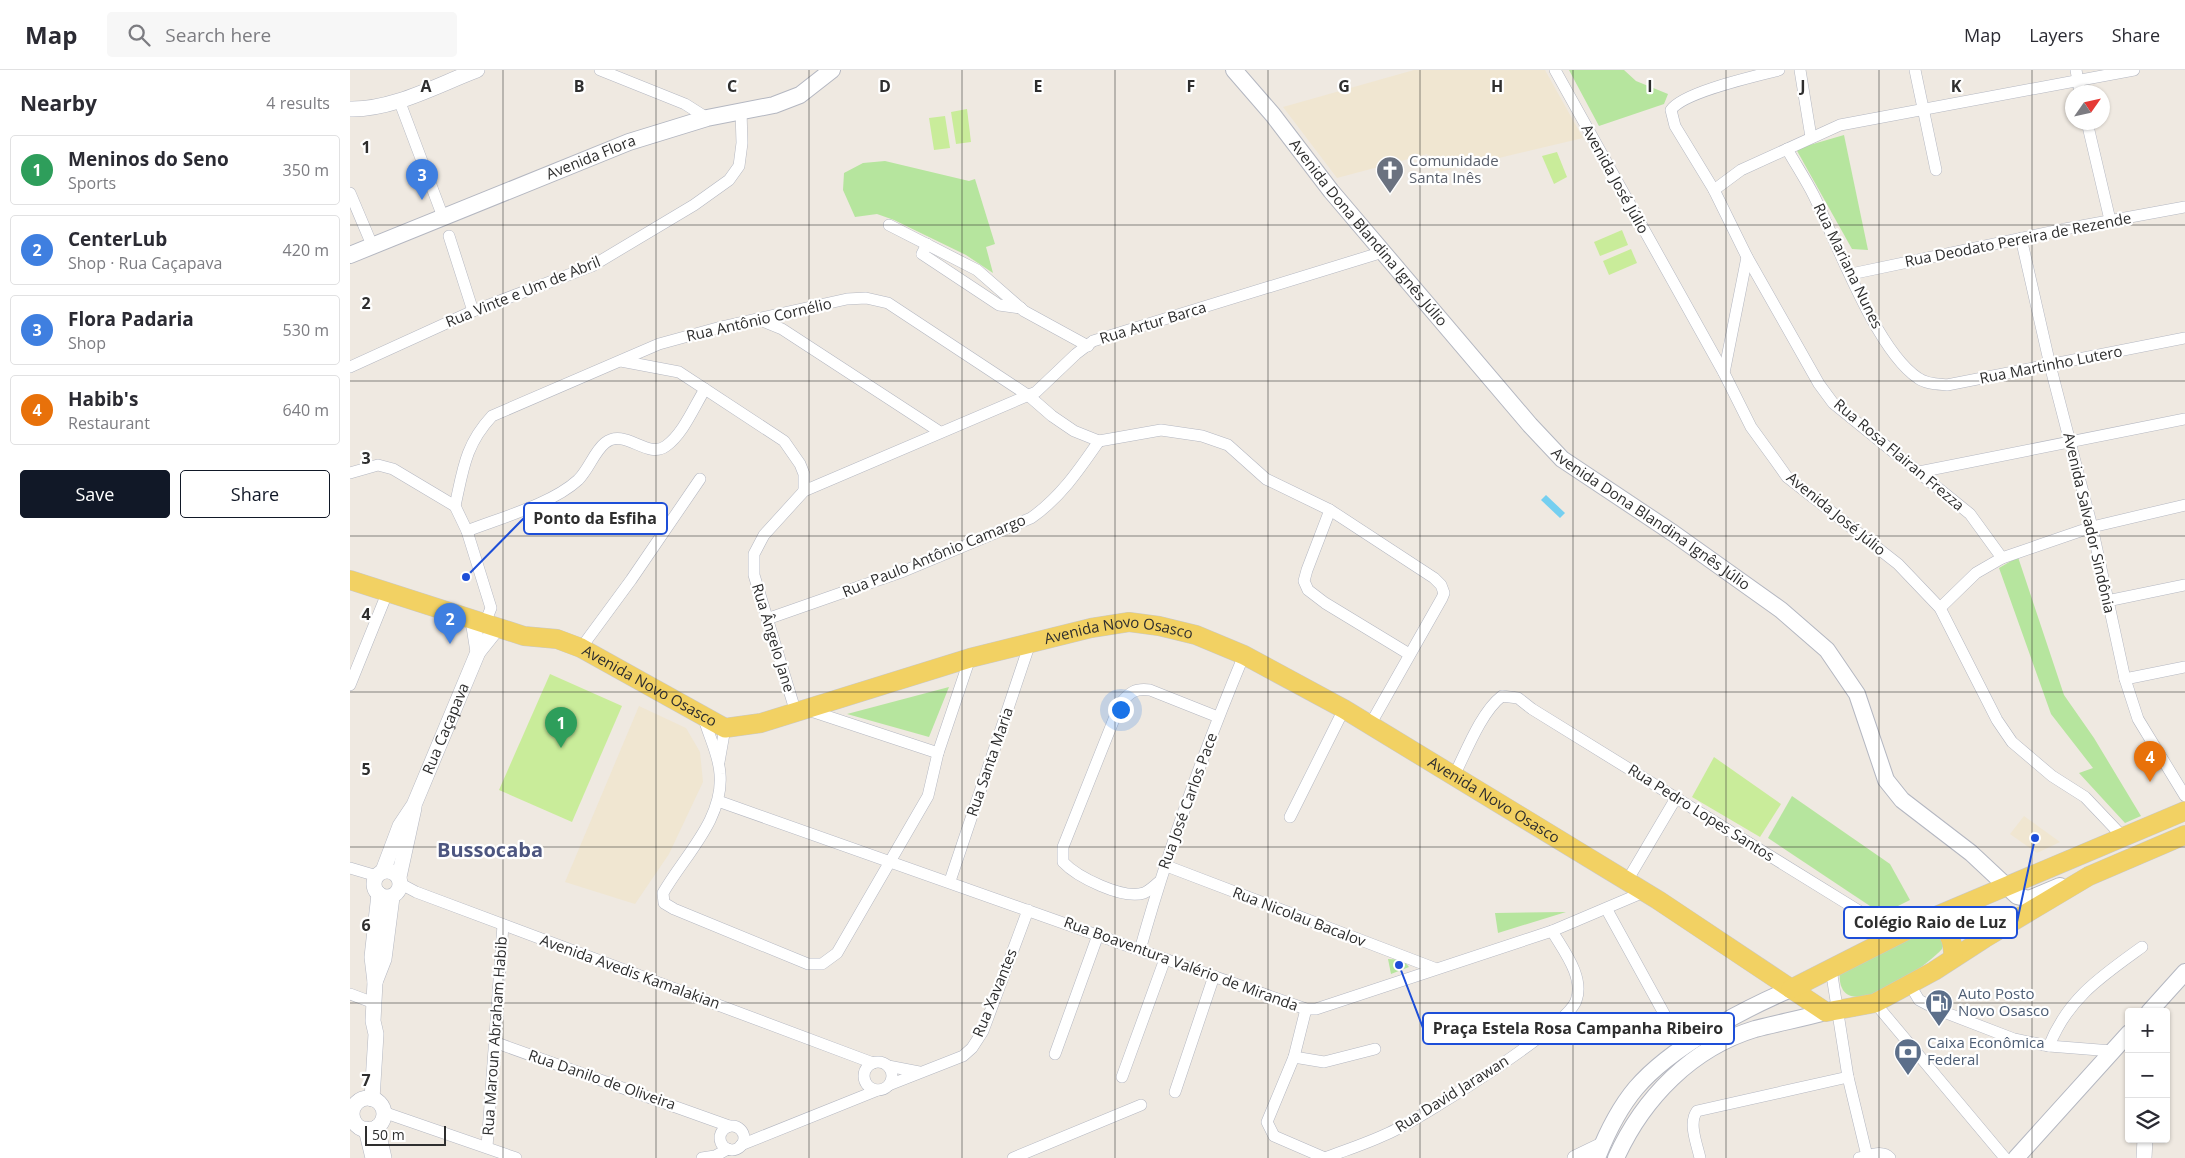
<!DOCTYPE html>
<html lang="en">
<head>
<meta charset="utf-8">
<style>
	:root { --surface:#fff; --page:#f7f7f7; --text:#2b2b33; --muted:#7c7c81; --line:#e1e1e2; --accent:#111827 }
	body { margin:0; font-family:"Open Sans",sans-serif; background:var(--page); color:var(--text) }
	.controls { position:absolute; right:15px; bottom:15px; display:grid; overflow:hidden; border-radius:5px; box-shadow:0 1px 4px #0004 }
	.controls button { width:45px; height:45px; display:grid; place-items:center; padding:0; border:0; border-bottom:1px solid var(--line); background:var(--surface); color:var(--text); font:25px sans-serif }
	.compass { position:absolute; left:1715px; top:15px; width:45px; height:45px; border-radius:50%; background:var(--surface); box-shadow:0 1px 4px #0004; rotate:56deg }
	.scale { position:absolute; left:15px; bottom:12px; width:81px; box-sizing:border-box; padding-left:5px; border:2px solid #2e2e2e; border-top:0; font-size:14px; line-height:18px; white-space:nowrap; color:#2e2e2e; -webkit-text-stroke:4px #fff; paint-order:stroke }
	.you { position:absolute; left:770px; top:639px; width:18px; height:18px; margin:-12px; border:4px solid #fff; border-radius:50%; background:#1a73e8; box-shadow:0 0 0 8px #1a73e833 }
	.badge { display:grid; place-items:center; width:32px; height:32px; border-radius:50%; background:var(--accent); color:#fff; font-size:16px; font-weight:700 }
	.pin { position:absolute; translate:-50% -41px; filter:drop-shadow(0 1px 2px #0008) }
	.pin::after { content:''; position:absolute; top:26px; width:18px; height:15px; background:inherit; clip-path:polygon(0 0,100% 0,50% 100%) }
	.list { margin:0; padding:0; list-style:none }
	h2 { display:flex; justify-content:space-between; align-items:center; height:65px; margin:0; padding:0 20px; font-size:21px }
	h2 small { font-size:16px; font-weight:400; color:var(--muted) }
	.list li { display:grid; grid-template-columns:32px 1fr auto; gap:15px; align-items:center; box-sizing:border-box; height:70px; margin:0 10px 10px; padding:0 10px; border:1px solid var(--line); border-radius:5px }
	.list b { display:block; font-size:19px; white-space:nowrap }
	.list p { margin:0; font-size:16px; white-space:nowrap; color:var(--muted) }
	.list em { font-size:16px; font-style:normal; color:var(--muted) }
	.actions { display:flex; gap:10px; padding:15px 20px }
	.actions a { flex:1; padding:11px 0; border:1px solid var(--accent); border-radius:5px; text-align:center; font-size:18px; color:var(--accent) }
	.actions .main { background:var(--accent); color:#fff }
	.icon { flex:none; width:28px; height:28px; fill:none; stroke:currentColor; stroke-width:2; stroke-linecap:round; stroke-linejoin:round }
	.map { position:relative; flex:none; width:1835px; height:1088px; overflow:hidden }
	header { display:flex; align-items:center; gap:30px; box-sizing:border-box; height:70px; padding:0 25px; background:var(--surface); border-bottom:1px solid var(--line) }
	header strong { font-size:24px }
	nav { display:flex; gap:28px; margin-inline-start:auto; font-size:18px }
	.search { width:350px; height:45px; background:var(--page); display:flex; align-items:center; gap:12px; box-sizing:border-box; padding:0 18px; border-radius:5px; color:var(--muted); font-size:19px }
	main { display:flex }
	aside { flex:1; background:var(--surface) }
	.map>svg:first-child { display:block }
</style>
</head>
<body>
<header>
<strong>Map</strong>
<div class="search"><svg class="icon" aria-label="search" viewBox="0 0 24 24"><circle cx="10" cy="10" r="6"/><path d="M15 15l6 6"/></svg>Search here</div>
<nav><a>Map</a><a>Layers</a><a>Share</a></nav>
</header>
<main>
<aside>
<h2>Nearby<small>4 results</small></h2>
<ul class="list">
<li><span class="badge" style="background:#2e9e5b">1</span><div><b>Meninos do Seno</b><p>Sports</p></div><em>350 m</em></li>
<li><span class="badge" style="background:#3f7fe0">2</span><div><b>CenterLub</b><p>Shop · Rua Caçapava</p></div><em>420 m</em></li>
<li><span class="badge" style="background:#3f7fe0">3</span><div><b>Flora Padaria</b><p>Shop</p></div><em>530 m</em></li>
<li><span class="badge" style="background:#e8710a">4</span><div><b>Habib's</b><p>Restaurant</p></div><em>640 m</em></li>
</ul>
<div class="actions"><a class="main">Save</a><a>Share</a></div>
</aside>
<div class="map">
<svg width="1835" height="1088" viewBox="0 0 1835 1088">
	<rect width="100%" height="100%" fill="#efe9e1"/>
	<g fill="#f0e6d1">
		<path d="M 1064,0 L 1195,0 L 1233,68 L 1090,102 L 1077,84 L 987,108 L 933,37 Z"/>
		<path d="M 289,636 L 336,658 L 350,682 L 353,712 L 319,784 L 285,834 L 215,812 Z"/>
		<path d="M 1674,746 L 1710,772 L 1687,783 L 1660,764 Z"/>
	</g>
	<g fill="#b6e59e">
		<path d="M 1219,0 L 1274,0 L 1286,11 L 1318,24 L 1314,34 L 1249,56 Z"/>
		<path d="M 1494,65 L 1518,180 L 1502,179 L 1446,79 Z"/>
		<path d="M 535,91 L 619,111 L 625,109 L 645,174 L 636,177 L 643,203 L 616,185 L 544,150 L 527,144 L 505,147 L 493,120 L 494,103 L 513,93 Z"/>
		<path d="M 1668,487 L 1714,625 L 1744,668 L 1791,746 L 1775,753 L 1729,703 L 1743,698 L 1701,644 L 1649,498 Z"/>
		<path d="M 599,617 L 579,667 L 497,644 Z"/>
		<path d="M 1442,726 L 1540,794 L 1560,830 L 1532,844 L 1418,768 Z"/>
		<path d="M 1216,842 L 1148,863 L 1145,843 Z"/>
		<path d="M 1578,861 L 1587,861 L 1594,873 L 1592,879 C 1575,898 1483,964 1490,899 Z"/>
		<path d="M 1038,889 L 1053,890 L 1059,897 L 1041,904 Z"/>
	</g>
	<g fill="#c9ec9a">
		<path d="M 617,39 L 621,72 L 606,74 L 601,42 Z"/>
		<path d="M 595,46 L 600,78 L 584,80 L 579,48 Z"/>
		<path d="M 1207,82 L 1217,107 L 1204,114 L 1192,86 Z"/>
		<path d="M 1272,160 L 1278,175 L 1250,186 L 1244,172 Z"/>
		<path d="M 1281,179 L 1287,193 L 1259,205 L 1253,191 Z"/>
		<path d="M 200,604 L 272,636 L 222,752 L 149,720 Z"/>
		<path d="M 1364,687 L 1431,734 L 1410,767 L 1342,727 Z"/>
	</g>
	<path fill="#75cff0" d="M 1196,425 L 1215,443 L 1210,448 L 1191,430 Z"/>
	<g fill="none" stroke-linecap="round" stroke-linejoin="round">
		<g stroke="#b4b7c1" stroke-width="12">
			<g id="minor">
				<path d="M 250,0 L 335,34 L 357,48"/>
				<path d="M 1205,0 L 1374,303 L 1401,357 L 1425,390 L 1437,407 L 1548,494 L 1590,538 L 1647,650 L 1662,672 L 1702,706 L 1735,727 L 1773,767"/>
				<path d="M 1429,0 C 1406,6 1333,22 1321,40 L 1325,56 L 1364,120 L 1397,187 L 1469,314 L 1483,333 L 1620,444 L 1652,488"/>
				<path d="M 1450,0 L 1461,67"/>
				<path d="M 1565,0 L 1586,100"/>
				<path d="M 1726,0 L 1730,22"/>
				<path d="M 49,30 L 93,147"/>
				<path d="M 1737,52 L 1760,150"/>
				<path d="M 1437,79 C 1446,95 1456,110 1464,126 C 1487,173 1526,280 1568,308 C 1576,314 1587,314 1597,315 L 1835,268"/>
				<path d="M 1364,120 L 1391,100 L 1490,55 L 1784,0"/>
				<path d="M 0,123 L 22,175"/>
				<path d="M 539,155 L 627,200 L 674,241 L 738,276"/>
				<path d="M 99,166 L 123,241"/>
				<path d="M 1671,168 L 1700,295 L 1742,457 L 1775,609 L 1788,649 L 1835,726"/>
				<path d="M 577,174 L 572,184 L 649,235 L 671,238"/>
				<path d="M 1501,204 L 1715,159 L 1835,137"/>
				<path d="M 410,250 L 432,259 L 590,362"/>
				<path d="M 271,291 L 329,302 L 434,371 L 450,394 L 454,404 L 454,421"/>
				<path d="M 0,297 L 123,241 L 242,196 L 344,135 L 379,110 L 389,96 L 392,73 L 391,41"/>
				<path d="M 1374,303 L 1397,187"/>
				<path d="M 749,371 L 811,360 L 852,366 L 878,375 L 916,409 L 980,440 L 1084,508 L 1091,515 L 1094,523 L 1092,528 L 1020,655"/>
				<path d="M 1569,402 L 1835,349"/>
				<path d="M 0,403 L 28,395 L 43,399 L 105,436 L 117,461 L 141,538 L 135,553"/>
				<path d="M 105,436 C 113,400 115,375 142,346 L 309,274 L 371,257 L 497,229 L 516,228 L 538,233 L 679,326 L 702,346 L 724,361 L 749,371"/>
				<path d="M 980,440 L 957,500 L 954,511 L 958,520 L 975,533 L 1059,584"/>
				<path d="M 117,461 C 150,448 202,434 228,410 C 239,399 244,382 255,373 C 275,357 297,390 316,376 C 333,364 344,337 355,319"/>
				<path d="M 1757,531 L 1835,515"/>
				<path d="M 1590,538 L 1626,503 L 1652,488 L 1742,457 L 1835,435"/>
				<path d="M 417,549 L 554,501 L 681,448 C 710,428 729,400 749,371"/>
				<path d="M 231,578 L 281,510 L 350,409"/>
				<path d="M 1775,609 L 1835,597"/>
				<path d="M 0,615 L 38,521"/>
				<path d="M 458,640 L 588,683"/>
				<path d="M 446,643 L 404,505 L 404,484 L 414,465 L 454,421 L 686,322 L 726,284 L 743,271 L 1033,182"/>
				<path d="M 353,645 C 358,665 369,684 370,704 C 374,749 334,786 313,823 L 314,833 L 324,839 L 458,894 L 472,894 L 487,883 L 578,726 L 588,683 L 620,588"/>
				<path d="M 369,692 L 375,658"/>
				<path d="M 1104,706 C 1116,682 1131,642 1152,626 L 1168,628 L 1182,639 L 1535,857 L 1551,863"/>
				<path d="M 368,731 L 956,939 L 966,939 L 1202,861 L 1294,822"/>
				<path d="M 940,747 L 994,639"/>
				<path d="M 814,795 L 1084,898"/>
				<path d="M 0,798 L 27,806"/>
				<path d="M 600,811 L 680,573"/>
				<path d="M 1277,811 L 1326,728"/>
				<path d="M 809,812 C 804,816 799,821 794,823 C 773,830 727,807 713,792 L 713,777 L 770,634 C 780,622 785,618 800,620 L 868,647"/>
				<path d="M 51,814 L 66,822 L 523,993"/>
				<path d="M 1257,840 L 1333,978"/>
				<path d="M 790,880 C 818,779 854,681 894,585"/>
				<path d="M 1481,899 L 1498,1007 L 1517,1086"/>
				<path d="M 1560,915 L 1569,930 L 1586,939 L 1664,969 L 1699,976 L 1762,981"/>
				<path d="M 0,924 L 24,933"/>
				<path d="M 1525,933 L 1655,1088"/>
				<path d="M 956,939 L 944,987 L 917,1052 L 924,1066 L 975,1088"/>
				<path d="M 144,972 L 379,1056"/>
				<path d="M 1699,976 C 1718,928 1752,906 1792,877"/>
				<path d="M 705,984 L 748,865"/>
				<path d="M 944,987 L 974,992 L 1025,979"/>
				<circle cx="528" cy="1006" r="14"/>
				<path d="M 538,996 L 569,1002"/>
				<path d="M 772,1007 L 815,889"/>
				<path d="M 539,1015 L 613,986 L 622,978 L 633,961 L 678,840"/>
				<path d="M 825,1022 L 864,906"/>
				<path d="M 0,1035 L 5,1034"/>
				<path d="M 33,1042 L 166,1088"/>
				<path d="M 0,1043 L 2,1043"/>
				<circle cx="382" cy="1068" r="12"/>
				<path d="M 391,1075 L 528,1020"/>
				<path d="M 137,1077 L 153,855"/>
				<path d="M 352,1088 L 365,1086 L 378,1079"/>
				<path d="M 663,1088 L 791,1035"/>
				<path d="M 975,1088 C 996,1080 1018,1073 1039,1063 C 1071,1048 1215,959 1226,931 C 1235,907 1213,880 1202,861"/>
				<path d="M 1350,1088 C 1347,1074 1338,1053 1347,1041 L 1498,1007"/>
				<path d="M 1509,1088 C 1519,1086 1532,1079 1540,1088"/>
			</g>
		</g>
		<g stroke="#b4b7c1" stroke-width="16">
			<g id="tertiary">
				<path d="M 0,39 C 43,40 87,15 127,0"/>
				<path d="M 123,550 L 128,582"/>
				<circle cx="37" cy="814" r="13"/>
				<path id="s1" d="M 33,801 L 50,756 L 64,735 L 128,582 L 148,557"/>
				<path d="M 49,807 L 64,738"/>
				<path d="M 25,912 L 34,889 L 42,827"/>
				<circle cx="18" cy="1044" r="16"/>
				<path d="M 22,1029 L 26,964 L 23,951 L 25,912 L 22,887 L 29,824"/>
				<path d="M 27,1057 L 34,1088"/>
				<path d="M 16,1059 L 23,1088"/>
				<path d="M 1225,1088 L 1252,1075"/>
				<path d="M 1794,1088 L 1795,1069"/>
			</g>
		</g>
		<g stroke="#b4b7c1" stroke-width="18">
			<g id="secondary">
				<path id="s2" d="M 884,0 L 923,45 L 981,121 L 1180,355 L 1212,389 L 1323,463 L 1431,540 L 1477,580 L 1507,624 L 1536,710 L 1552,730 L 1621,783 L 1667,826 L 1679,829 L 1710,816"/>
				<path id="s3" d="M 0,185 L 279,72 L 357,48 L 424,35 L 450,25 L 482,0"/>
				<path d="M 1799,942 L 1835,902"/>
				<path d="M 1247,1088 C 1256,1065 1270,1037 1286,1018 C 1321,977 1392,940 1441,919"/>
				<path d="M 1266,1088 C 1293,1028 1342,978 1405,959 C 1429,953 1453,948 1476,942"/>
				<path d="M 1666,1088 L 1779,963"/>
			</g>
		</g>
		<g stroke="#c9c9c9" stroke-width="20">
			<g id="primary">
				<path id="s4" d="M 0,510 L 174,566 L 207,569 L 231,578 L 375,658 L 411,653 L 620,588 L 741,558 L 779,552 L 809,556 L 846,565 L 894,585 L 994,639 L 1308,830 L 1476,942 L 1525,933 L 1584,901 L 1635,868 L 1739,806 L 1835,765"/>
				<path d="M 1579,849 C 1598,857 1604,869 1603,888"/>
				<path d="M 1441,919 L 1579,849 L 1835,741"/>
			</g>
		</g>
		<use href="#minor" stroke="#fff" stroke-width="11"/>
		<use href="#tertiary" stroke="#fff" stroke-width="15"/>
		<use href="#secondary" stroke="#fff" stroke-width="16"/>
		<use href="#primary" stroke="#f2d163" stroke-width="19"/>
	</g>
	<path fill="none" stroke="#2e2e2e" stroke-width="1" stroke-opacity="0.55" d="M 153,0 L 153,1088M 306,0 L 306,1088M 459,0 L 459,1088M 612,0 L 612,1088M 765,0 L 765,1088M 918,0 L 918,1088M 1070,0 L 1070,1088M 1223,0 L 1223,1088M 1376,0 L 1376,1088M 1529,0 L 1529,1088M 1682,0 L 1682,1088M 0,155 L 1835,155M 0,311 L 1835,311M 0,466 L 1835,466M 0,622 L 1835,622M 0,777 L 1835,777M 0,933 L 1835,933"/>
	<defs>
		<g id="church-pin" transform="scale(1.4375)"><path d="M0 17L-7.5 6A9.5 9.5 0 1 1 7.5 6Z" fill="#6b7280" stroke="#fff"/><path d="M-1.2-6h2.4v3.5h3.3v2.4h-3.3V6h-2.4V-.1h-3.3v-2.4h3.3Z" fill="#fff"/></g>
		<g id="fuel-pin" transform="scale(1.4375)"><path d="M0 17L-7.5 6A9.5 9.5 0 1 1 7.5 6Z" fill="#5c6f8a" stroke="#fff"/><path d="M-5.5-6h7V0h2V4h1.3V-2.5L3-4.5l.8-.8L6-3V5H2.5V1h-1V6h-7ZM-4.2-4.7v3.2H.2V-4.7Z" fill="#fff"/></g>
		<g id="bank-pin" transform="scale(1.4375)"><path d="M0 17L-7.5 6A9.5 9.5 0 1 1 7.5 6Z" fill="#5c6f8a" stroke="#fff"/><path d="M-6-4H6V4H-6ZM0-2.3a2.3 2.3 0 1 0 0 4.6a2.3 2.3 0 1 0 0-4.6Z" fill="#fff"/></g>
	</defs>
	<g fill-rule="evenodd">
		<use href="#church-pin" x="1040" y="100"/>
		<use href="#fuel-pin" x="1589" y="933"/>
		<use href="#bank-pin" x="1558" y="982"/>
	</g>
	<g text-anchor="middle" stroke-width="4.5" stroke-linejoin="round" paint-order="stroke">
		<g font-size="15" fill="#2e2e2e" stroke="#fff">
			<text dy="5" stroke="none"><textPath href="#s3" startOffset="260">Avenida Flora</textPath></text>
			<text transform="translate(1265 109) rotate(61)" y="5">Avenida José Júlio</text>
			<text dy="5" stroke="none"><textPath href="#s2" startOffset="211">Avenida Dona Blandina Ignês Júlio</textPath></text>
			<text transform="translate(1668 170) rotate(-11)" y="5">Rua Deodato Pereira de Rezende</text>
			<text transform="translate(1498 196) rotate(64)" y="5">Rua Mariana Nunes</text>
			<text transform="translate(173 222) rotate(-22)" y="5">Rua Vinte e Um de Abril</text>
			<text transform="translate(409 250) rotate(-13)" y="5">Rua Antônio Cornélio</text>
			<text transform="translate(803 253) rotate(-17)" y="5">Rua Artur Barca</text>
			<text transform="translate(1701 295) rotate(-11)" y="5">Rua Martinho Lutero</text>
			<text transform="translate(1549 385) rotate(40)" y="5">Rua Rosa Flairan Frezza</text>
			<text transform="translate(1486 444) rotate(39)" y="5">Avenida José Júlio</text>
			<text dy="5" stroke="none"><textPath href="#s2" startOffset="616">Avenida Dona Blandina Ignês Júlio</textPath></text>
			<text transform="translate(1739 453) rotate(77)" y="5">Avenida Salvador Sindônia</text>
			<text transform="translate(584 486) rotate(-22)" y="5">Rua Paulo Antônio Camargo</text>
			<text transform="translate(423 568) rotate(73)" y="5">Rua Ângelo Jane</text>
			<text dy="5" stroke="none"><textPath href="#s4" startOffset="814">Avenida Novo Osasco</textPath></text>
			<text dy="5" stroke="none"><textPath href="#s4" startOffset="320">Avenida Novo Osasco</textPath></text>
			<text dy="5" stroke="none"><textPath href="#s1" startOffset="156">Rua Caçapava</textPath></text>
			<text transform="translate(640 692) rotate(-71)" y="5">Rua Santa Maria</text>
			<text transform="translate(838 731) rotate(-70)" y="5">Rua José Carlos Pace</text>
			<text dy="5" stroke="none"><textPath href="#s4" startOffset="1234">Avenida Novo Osasco</textPath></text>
			<text transform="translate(1351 743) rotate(32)" y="5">Rua Pedro Lopes Santos</text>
			<text transform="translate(949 847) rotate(21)" y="5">Rua Nicolau Bacalov</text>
			<text transform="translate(831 894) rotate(20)" y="5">Rua Boaventura Valério de Miranda</text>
			<text transform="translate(280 902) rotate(20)" y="5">Avenida Avedis Kamalakian</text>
			<text transform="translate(645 923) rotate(-68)" y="5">Rua Xavantes</text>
			<text transform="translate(145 966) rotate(-86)" y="5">Rua Maroun Abraham Habib</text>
			<text transform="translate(252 1010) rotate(19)" y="5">Rua Danilo de Oliveira</text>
			<text transform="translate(1102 1024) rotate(-32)" y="5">Rua David Jarawan</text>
		</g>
		<g font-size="15" fill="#5b616d" stroke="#fff" text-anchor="start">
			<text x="1059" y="96">Comunidade<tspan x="1059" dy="17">Santa Inês</tspan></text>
		</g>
		<g font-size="15" fill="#4e5e75" stroke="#fff" text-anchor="start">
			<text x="1608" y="929">Auto Posto<tspan x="1608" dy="17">Novo Osasco</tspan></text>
			<text x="1577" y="978">Caixa Econômica<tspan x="1577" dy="17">Federal</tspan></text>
		</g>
		<g font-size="20" font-weight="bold" fill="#4d5680" stroke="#fff">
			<text x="140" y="787">Bussocaba</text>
		</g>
	</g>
	<g font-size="16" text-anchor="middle" font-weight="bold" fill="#2e2e2e" stroke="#fff" stroke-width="4.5" stroke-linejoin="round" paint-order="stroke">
		<text x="76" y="22">A</text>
		<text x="229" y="22">B</text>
		<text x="382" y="22">C</text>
		<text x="535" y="22">D</text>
		<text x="688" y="22">E</text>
		<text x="841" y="22">F</text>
		<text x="994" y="22">G</text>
		<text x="1147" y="22">H</text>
		<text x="1300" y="22">I</text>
		<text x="1453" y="22">J</text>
		<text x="1606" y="22">K</text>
		<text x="16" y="83">1</text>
		<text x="16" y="239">2</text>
		<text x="16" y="394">3</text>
		<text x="16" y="550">4</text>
		<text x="16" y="705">5</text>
		<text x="16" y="861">6</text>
		<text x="16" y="1016">7</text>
	</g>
	<path fill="none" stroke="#1d4ed8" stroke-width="2" d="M116 507L174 448M1685 768L1667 852M1049 895L1073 958"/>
	<g fill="#1d4ed8" stroke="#fff" stroke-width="2">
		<circle cx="116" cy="507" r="5"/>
		<circle cx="1685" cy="768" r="5"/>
		<circle cx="1049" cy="895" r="5"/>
	</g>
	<g fill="#fff" stroke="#1d4ed8" stroke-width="2">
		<rect x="174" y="433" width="143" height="31" rx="5"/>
		<rect x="1494" y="837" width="173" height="31" rx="5"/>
		<rect x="1073" y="943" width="311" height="31" rx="5"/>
	</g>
	<g font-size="16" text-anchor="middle" font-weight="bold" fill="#2e2e2e">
		<text x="245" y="454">Ponto da Esfiha</text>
		<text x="1580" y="858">Colégio Raio de Luz</text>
		<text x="1228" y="964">Praça Estela Rosa Campanha Ribeiro</text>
	</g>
</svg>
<div class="controls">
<button>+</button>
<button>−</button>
<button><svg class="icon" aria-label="layers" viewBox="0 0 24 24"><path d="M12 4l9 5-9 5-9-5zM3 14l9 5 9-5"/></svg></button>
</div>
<svg class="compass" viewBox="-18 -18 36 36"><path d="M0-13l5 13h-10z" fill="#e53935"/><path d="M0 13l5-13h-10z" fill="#7c7c81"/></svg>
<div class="scale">50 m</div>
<div class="you"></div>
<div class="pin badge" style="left:211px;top:678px;background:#2e9e5b">1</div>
<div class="pin badge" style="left:100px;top:574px;background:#3f7fe0">2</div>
<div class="pin badge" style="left:72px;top:130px;background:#3f7fe0">3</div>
<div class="pin badge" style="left:1800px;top:712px;background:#e8710a">4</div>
</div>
</main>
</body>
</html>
